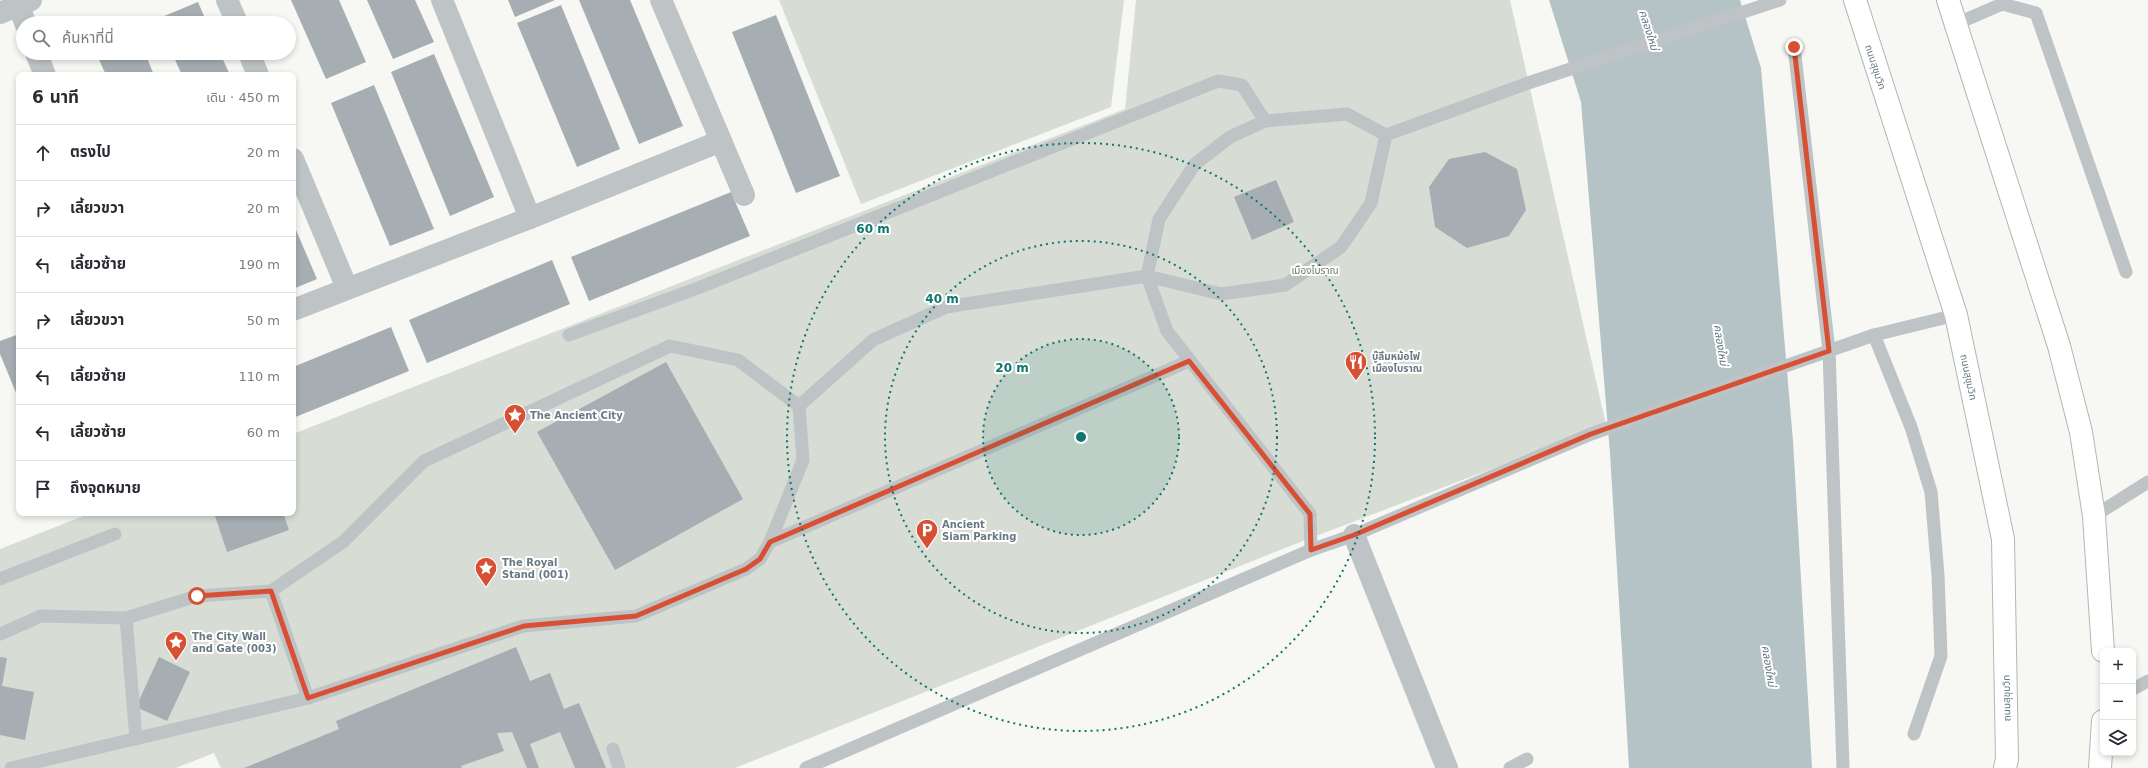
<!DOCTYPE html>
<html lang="th">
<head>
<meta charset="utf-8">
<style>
	:root { --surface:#fff; --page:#f7f7f7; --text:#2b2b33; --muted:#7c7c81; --line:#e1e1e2 }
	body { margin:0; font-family:"DejaVu Sans","Noto Sans Thai",sans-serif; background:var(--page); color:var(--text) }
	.controls { position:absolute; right:12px; bottom:12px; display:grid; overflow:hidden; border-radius:8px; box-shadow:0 2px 6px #0003 }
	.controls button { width:36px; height:36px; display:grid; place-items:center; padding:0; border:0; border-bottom:1px solid var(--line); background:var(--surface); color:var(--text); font:20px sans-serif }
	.stop { position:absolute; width:12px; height:12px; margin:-9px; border:3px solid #d85033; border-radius:50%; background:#fff }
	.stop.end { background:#d85033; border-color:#fff; box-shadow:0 1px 4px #0008 }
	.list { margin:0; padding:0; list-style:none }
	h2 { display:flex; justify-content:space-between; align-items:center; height:52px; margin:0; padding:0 16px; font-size:17px }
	h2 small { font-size:13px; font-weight:400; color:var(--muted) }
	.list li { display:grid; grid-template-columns:26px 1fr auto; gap:12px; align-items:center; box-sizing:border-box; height:56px; padding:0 16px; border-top:1px solid var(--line) }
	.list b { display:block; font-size:15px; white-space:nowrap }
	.list em { font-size:13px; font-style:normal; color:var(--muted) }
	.icon { flex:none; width:22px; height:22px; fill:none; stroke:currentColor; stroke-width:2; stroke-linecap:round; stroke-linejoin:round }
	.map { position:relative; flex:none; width:2148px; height:768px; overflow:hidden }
	.search { position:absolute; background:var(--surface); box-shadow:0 2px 6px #0003; left:16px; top:16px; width:280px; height:44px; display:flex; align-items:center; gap:10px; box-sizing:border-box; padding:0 14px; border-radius:22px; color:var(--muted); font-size:15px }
	.panel { position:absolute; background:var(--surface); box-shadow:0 2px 6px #0003; left:16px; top:72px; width:280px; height:444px; border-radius:8px }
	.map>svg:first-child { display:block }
</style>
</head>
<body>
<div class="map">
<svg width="2148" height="768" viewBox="0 0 2148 768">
	<rect width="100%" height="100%" fill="#f7f7f4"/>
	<g fill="#d7dcd4">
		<path d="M 779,0 L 1124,0 L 1111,107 L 861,204 Z"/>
		<path d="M 1136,0 L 1510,0 L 1606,425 L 1290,546 L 735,768 L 221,768 L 214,753 L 176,768 L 0,768 L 0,549 L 91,513 L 293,513 L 293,434 L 1125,109 Z"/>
	</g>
	<path fill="#b6c3c6" d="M 1549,0 L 1740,0 L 1761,68 L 1793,441 L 1812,768 L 1629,768 L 1610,453 L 1581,102 Z"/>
	<g fill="#a6aeb3">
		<path d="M 291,0 L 339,0 L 366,62 L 326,79 Z"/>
		<path d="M 367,0 L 415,0 L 434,42 L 393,59 Z"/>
		<path d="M 508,0 L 555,0 L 515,17 Z"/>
		<path d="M 579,0 L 630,0 L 683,126 L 639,144 Z"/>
		<path d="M 198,2 L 207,23 L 159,23 L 157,19 Z"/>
		<path d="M 561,5 L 620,149 L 577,167 L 517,23 Z"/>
		<path d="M 776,15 L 840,176 L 796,193 L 732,32 Z"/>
		<path d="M 96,53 L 145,53 L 154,75 L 106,75 Z"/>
		<path d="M 172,53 L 220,53 L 230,75 L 182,75 Z"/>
		<path d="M 434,54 L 494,197 L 450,216 L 391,72 Z"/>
		<path d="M 374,85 L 434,229 L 390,246 L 331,103 Z"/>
		<path d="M 1485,152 L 1517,169 L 1526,210 L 1509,236 L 1467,248 L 1435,227 L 1429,187 L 1449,159 Z"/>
		<path d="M 1276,180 L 1294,222 L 1252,240 L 1234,197 Z"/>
		<path d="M 731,192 L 750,236 L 589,301 L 571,257 Z"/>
		<path d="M 293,223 L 317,279 L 293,289 Z"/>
		<path d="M 552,260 L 570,304 L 427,363 L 409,320 Z"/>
		<path d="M 391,327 L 409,371 L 293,418 L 293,367 Z"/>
		<path d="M 19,334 L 19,400 L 0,354 L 0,341 Z"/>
		<path d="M 666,362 L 743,499 L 615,570 L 537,432 Z"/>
		<path d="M 214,513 L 283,513 L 289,530 L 227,552 Z"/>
		<path d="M 516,647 L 530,681 L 550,673 L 564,709 L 579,703 L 606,768 L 575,768 L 560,732 L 530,744 L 539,768 L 527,768 L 512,732 L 497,733 L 504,751 L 461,766 L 462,768 L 244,768 L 339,729 L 336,721 Z"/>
		<path d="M 0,657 L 7,658 L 2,686 L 34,692 L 25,740 L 0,735 Z"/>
		<path d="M 159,657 L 190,672 L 167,721 L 136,707 Z"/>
	</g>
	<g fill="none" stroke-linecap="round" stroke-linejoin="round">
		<g stroke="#b2b6b9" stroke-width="24">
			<g id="highway">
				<path d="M 1855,0 L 1956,315 L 2003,539 L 2007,759 L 2005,768"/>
				<path d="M 1948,0 L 2059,346 L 2081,432 L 2094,516 L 2103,651"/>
				<path d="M 2100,768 L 2103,721"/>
			</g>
		</g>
		<g stroke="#bec3c6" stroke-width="13">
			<path d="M 1956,24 L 2002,4 L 2036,13 L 2126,272"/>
			<path d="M 1794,47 L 1829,351 L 1843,768"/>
			<path d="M 569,335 L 698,288 L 1218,81 L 1242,85 L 1265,121"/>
			<path d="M 1874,335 L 1911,427 L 1931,492 L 1938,575 L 1941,656 L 1914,734"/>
			<path d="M 799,406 L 873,340 L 946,307 L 1147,276 L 1221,294 L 1285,285 L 1341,247 L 1371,203 L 1386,135"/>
			<path d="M 2094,516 L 2148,482"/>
			<path d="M 770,542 L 1189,361"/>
			<path d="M 1311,550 L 1310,514 L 1167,331 L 1147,276 L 1159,219 L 1195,164 L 1230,137 L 1265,121 L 1347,114 L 1386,135 L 1528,83 L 1780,0"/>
			<path d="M 0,579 L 115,534"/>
			<path d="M 126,618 L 136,739"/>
			<path d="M 0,634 L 41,616 L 126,618 L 197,596 L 271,591 L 343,542 L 424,461 L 670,346 L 738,360 L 799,406 L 803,460 L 770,542 L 760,559 L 746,569 L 636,616 L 523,626 L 308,698 L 271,591"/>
			<path d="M 2133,689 L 2148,681"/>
			<path d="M 613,749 L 619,768"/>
			<path d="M 11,768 L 308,698"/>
			<path d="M 806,768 L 1311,550 L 1354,535 L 1591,434 L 1874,335 L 1956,315"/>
			<path d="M 1510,768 L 1527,759"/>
		</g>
		<g stroke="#bec3c6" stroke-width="22">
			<path d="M 227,0 L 237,23"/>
			<path d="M 442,0 L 530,218"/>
			<path d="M 661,0 L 744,195"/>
			<path d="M 19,5 L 25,23"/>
			<path d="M 0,13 L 31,0"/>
			<path d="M 36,53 L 45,75"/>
			<path d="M 249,53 L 258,75"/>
			<path d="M 293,159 L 347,288"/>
			<path d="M 293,310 L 530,218 L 721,141"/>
			<path d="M 1354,535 L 1447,768"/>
		</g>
		<use href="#highway" stroke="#fff" stroke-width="22"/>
	</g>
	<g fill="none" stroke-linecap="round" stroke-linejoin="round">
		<path stroke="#d85033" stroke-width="5" d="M 197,596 L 271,591 L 308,698 L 524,626 L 636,616 L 746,569 L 760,559 L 770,542 L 1189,361 L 1310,514 L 1311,550 L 1354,535 L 1591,434 L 1829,351 L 1794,47"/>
	</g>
	<circle cx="1081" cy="437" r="98" fill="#0f766e" fill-opacity=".12"/>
	<g fill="none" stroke="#0f766e" stroke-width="2" stroke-dasharray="2 4">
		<circle cx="1081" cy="437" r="98"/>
		<circle cx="1081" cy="437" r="196"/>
		<circle cx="1081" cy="437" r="294"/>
	</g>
	<defs>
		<g id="restaurant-pin" transform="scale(1.15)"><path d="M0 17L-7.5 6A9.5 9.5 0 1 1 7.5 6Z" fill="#d85033" stroke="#fff"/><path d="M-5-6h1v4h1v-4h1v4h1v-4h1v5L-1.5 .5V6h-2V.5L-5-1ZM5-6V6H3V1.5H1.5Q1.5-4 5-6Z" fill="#fff"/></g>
		<g id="sight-pin" transform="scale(1.15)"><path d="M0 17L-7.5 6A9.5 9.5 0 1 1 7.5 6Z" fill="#d85033" stroke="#fff"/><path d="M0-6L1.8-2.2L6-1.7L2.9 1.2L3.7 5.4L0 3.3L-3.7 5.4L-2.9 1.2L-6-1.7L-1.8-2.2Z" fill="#fff"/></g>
		<g id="parking-pin" transform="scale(1.15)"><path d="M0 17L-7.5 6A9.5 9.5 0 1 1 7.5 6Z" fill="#d85033" stroke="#fff"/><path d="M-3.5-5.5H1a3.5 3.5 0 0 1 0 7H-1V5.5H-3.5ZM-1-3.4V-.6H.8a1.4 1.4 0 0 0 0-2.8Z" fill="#fff"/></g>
	</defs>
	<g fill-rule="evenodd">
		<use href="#restaurant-pin" x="1356" y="362"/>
		<use href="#sight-pin" x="515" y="415"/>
		<use href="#parking-pin" x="927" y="530"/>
		<use href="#sight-pin" x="486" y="568"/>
		<use href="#sight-pin" x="176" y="642"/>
	</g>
	<g text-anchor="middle" stroke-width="4" stroke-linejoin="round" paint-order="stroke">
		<g font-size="10" fill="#687983" stroke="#fff">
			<text transform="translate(1876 67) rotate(72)" y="4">ถนนสุขุมวิท</text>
			<text transform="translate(1969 377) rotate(78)" y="4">ถนนสุขุมวิท</text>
			<text transform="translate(2006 698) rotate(-91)" y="4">ถนนสุขุมวิท</text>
		</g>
		<g font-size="10" fill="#6c7b66" stroke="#fff">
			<text x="1315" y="274">เมืองโบราณ</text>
		</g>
		<g font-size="10" font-weight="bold" fill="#687983" stroke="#fff" text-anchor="start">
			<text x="1372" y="360">บู๊ลิ้มหม้อไฟ<tspan x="1372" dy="12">เมืองโบราณ</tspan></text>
			<text x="530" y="419">The Ancient City</text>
			<text x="942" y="528">Ancient<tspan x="942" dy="12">Siam Parking</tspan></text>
			<text x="502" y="566">The Royal<tspan x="502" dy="12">Stand (001)</tspan></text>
			<text x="192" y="640">The City Wall<tspan x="192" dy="12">and Gate (003)</tspan></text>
		</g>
		<g font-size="11" font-style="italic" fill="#637a7f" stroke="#fff">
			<text transform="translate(1649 30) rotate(73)" y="4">คลองใหม่</text>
			<text transform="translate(1721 345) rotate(81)" y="4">คลองใหม่</text>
			<text transform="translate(1769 666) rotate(81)" y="4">คลองใหม่</text>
		</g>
	</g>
	<circle cx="1081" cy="437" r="6" fill="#0f766e" stroke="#fff" stroke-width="2"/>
	<g font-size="12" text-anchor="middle" font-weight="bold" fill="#0f766e" stroke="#fff" stroke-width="4" stroke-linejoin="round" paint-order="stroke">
		<text x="873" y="233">60 m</text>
		<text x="942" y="303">40 m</text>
		<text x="1012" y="372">20 m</text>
	</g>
</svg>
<div class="controls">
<button>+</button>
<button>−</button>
<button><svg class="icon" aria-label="layers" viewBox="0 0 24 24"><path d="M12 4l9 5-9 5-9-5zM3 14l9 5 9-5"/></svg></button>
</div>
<div class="stop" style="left:197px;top:596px"></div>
<div class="stop end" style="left:1794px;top:47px"></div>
<div class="search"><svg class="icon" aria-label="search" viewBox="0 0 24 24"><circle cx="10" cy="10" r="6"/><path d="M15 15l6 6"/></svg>ค้นหาที่นี่</div>
<section class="panel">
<h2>6 นาที<small>เดิน · 450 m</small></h2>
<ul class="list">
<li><svg class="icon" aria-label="ahead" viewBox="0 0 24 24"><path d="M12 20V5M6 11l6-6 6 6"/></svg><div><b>ตรงไป</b></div><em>20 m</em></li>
<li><svg class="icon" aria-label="right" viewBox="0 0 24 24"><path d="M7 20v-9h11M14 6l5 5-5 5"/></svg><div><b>เลี้ยวขวา</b></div><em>20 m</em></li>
<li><svg class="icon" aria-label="left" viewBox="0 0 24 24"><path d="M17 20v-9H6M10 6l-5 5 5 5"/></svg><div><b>เลี้ยวซ้าย</b></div><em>190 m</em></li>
<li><svg class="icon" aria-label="right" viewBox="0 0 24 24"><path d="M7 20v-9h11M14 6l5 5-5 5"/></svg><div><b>เลี้ยวขวา</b></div><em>50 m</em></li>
<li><svg class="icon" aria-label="left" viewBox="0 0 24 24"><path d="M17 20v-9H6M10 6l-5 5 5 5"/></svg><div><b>เลี้ยวซ้าย</b></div><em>110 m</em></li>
<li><svg class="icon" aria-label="left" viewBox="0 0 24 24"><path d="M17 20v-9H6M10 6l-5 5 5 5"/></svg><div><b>เลี้ยวซ้าย</b></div><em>60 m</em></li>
<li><svg class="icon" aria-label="arrive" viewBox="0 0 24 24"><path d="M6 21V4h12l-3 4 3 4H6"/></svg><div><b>ถึงจุดหมาย</b></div></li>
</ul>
</section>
</div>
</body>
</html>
